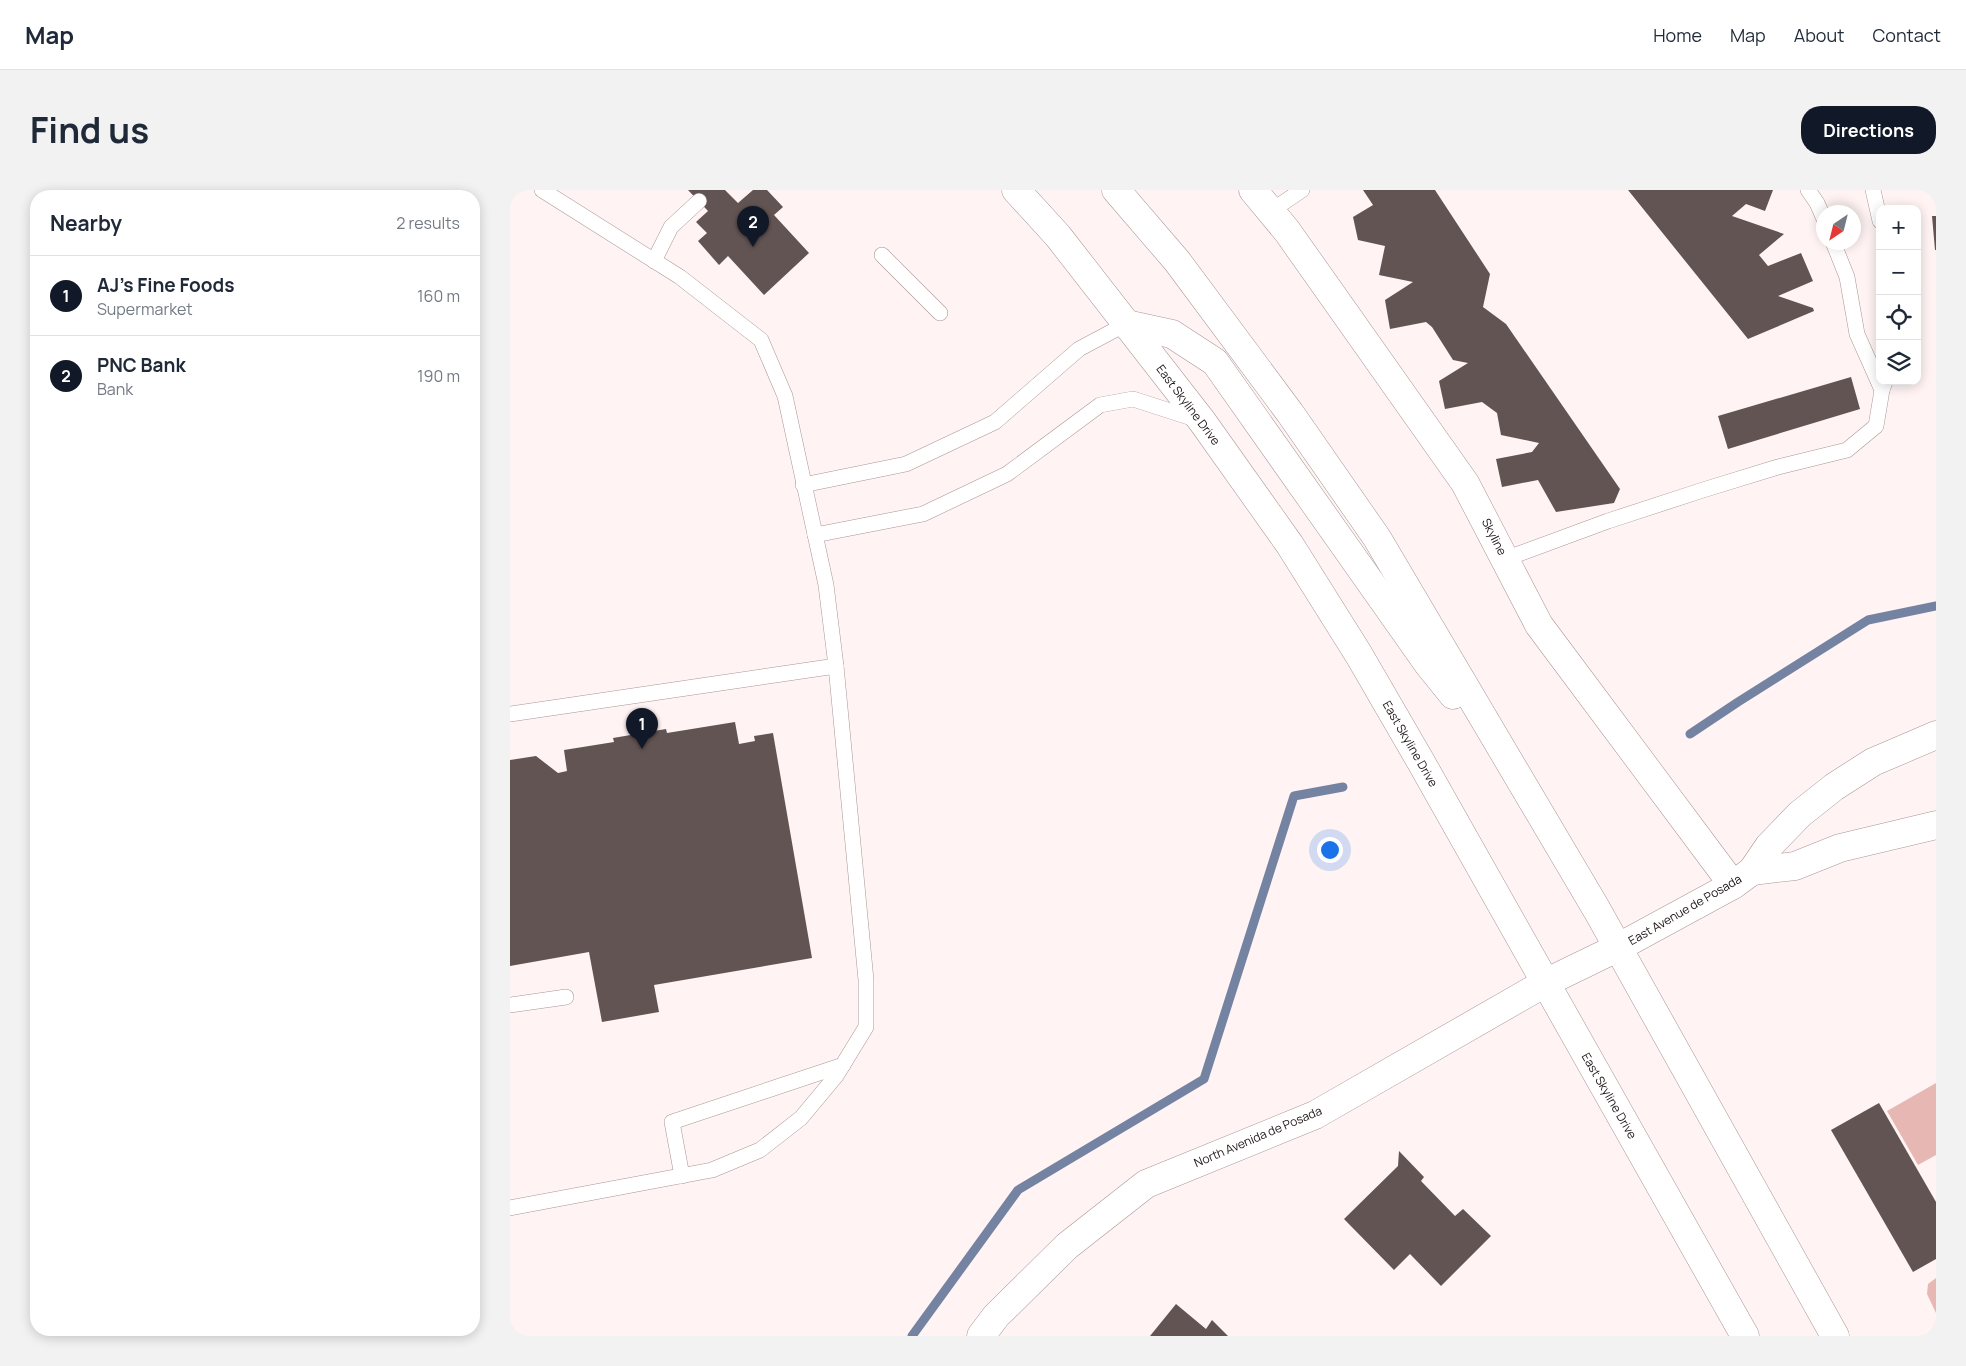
<!DOCTYPE html>
<html lang="en">
<head>
<meta charset="utf-8">
<style>
	:root { --surface:#fff; --page:#f2f2f3; --text:#1f2937; --muted:#747a83; --line:#e0e1e3; --accent:#111827 }
	body { margin:0; font-family:Manrope,sans-serif; background:var(--page); color:var(--text) }
	.controls { position:absolute; right:15px; top:15px; display:grid; overflow:hidden; border-radius:10px; box-shadow:0 2px 12px #0003 }
	.controls button { width:45px; height:45px; display:grid; place-items:center; padding:0; border:0; border-bottom:1px solid var(--line); background:var(--surface); color:var(--text); font:25px sans-serif }
	.compass { position:absolute; left:1306px; top:15px; width:45px; height:45px; border-radius:50%; background:var(--surface); box-shadow:0 2px 12px #0003; rotate:215deg }
	.you { position:absolute; left:819px; top:659px; width:18px; height:18px; margin:-12px; border:4px solid #fff; border-radius:50%; background:#1a73e8; box-shadow:0 0 0 8px #1a73e833 }
	.badge { display:grid; place-items:center; width:32px; height:32px; border-radius:50%; background:var(--accent); color:#fff; font-size:16px; font-weight:700 }
	.pin { position:absolute; translate:-50% -41px; filter:drop-shadow(0 1px 2px #0008) }
	.pin::after { content:''; position:absolute; top:26px; width:18px; height:15px; background:inherit; clip-path:polygon(0 0,100% 0,50% 100%) }
	.list { margin:0; padding:0; list-style:none }
	h2 { display:flex; justify-content:space-between; align-items:center; height:65px; margin:0; padding:0 20px; font-size:21px }
	h2 small { font-size:16px; font-weight:400; color:var(--muted) }
	.list li { display:grid; grid-template-columns:32px 1fr auto; gap:15px; align-items:center; box-sizing:border-box; height:80px; padding:0 20px; border-top:1px solid var(--line) }
	.list b { display:block; font-size:19px; white-space:nowrap }
	.list p { margin:0; font-size:16px; white-space:nowrap; color:var(--muted) }
	.list em { font-size:16px; font-style:normal; color:var(--muted) }
	.icon { flex:none; width:28px; height:28px; fill:none; stroke:currentColor; stroke-width:2; stroke-linecap:round; stroke-linejoin:round }
	.map { position:relative; flex:none; width:1426px; height:1146px; overflow:hidden; border-radius:20px }
	header { display:flex; align-items:center; gap:30px; box-sizing:border-box; height:70px; padding:0 25px; background:var(--surface); border-bottom:1px solid var(--line) }
	header strong { font-size:24px }
	nav { display:flex; gap:28px; margin-inline-start:auto; font-size:18px }
	.intro { display:flex; align-items:center; justify-content:space-between; box-sizing:border-box; height:120px; padding:0 30px }
	h1 { margin:0; font-size:35px }
	.button { padding:12px 22px; border-radius:20px; background:var(--accent); color:#fff; font-size:18px; font-weight:700 }
	main { display:flex; gap:30px; padding:0 30px }
	aside { flex:1; background:var(--surface); border-radius:20px; box-shadow:0 2px 12px #0003 }
	.map>svg:first-child { display:block }
</style>
</head>
<body>
<header>
<strong>Map</strong>
<nav><a>Home</a><a>Map</a><a>About</a><a>Contact</a></nav>
</header>
<div class="intro"><h1>Find us</h1><a class="button">Directions</a></div>
<main>
<aside>
<h2>Nearby<small>2 results</small></h2>
<ul class="list">
<li><span class="badge">1</span><div><b>AJ's Fine Foods</b><p>Supermarket</p></div><em>160 m</em></li>
<li><span class="badge">2</span><div><b>PNC Bank</b><p>Bank</p></div><em>190 m</em></li>
</ul>
</aside>
<div class="map">
<svg width="1426" height="1146" viewBox="0 0 1426 1146">
	<rect width="100%" height="100%" fill="#fff4f3"/>
	<g fill="#e7b8b3">
		<path d="M 1426,893 L 1426,965 L 1408,975 L 1377,921 Z"/>
		<path d="M 1426,1088 L 1426,1123 L 1417,1104 L 1418,1094 Z"/>
	</g>
	<g fill="none" stroke-linecap="round" stroke-linejoin="round">
		<g stroke="#7483a1" stroke-width="9">
			<path d="M 1180,544 L 1228,512 L 1358,430 L 1426,416"/>
			<path d="M 402,1146 L 508,1000 L 694,889 L 784,606 L 833,597"/>
		</g>
	</g>
	<g fill="#625452">
		<path d="M 178,0 L 215,0 L 228,13 L 243,0 L 257,0 L 273,17 L 264,25 L 299,63 L 254,105 L 218,66 L 209,75 L 188,51 L 197,43 L 186,32 L 198,21 Z"/>
		<path d="M 853,0 L 925,0 L 980,84 L 973,117 L 996,134 L 1110,299 L 1104,313 L 1046,322 L 1028,290 L 992,297 L 986,269 L 1022,262 L 1029,253 L 991,245 L 987,223 L 972,212 L 935,219 L 929,191 L 958,173 L 943,170 L 922,137 L 916,132 L 880,139 L 875,110 L 903,92 L 869,85 L 875,56 L 848,50 L 843,27 L 863,15 Z"/>
		<path d="M 1118,0 L 1263,0 L 1255,21 L 1236,14 L 1222,26 L 1274,44 L 1249,65 L 1258,76 L 1291,63 L 1303,91 L 1268,106 L 1303,118 L 1304,121 L 1238,149 Z"/>
		<path d="M 1422,26 L 1426,26 L 1426,60 L 1425,60 Z"/>
		<path d="M 1341,187 L 1350,219 L 1218,259 L 1208,226 Z"/>
		<path d="M 225,532 L 229,554 L 245,551 L 244,546 L 263,543 L 302,768 L 144,795 L 149,822 L 92,832 L 79,762 L 0,776 L 0,570 L 26,566 L 48,583 L 57,581 L 54,560 L 104,552 L 103,548 L 156,539 L 157,543 Z"/>
		<path d="M 1369,913 L 1426,1012 L 1426,1069 L 1403,1082 L 1321,940 Z"/>
		<path d="M 889,961 L 914,987 L 911,991 L 945,1026 L 953,1019 L 981,1046 L 931,1096 L 900,1064 L 884,1080 L 834,1029 L 888,976 Z"/>
		<path d="M 666,1114 L 696,1139 L 702,1130 L 718,1146 L 640,1146 Z"/>
	</g>
	<g fill="none" stroke-linecap="round" stroke-linejoin="round">
		<g stroke="#a79795" stroke-width="16">
			<g id="lane">
				<path d="M 1298,0 L 1307,13 L 1314,29"/>
				<path d="M 1363,0 L 1370,31"/>
				<path d="M 761,21 L 792,0"/>
				<path d="M 1323,52 L 1337,87 L 1347,144 L 1372,200 L 1375,192"/>
				<path d="M 372,65 L 430,123"/>
				<path d="M 144,71 L 161,37 L 189,11"/>
				<path d="M 293,295 L 396,274 L 485,232 L 569,159 L 616,134"/>
				<path d="M 305,345 L 413,324 L 497,284 L 590,215 L 623,209 L 688,230"/>
				<path d="M 995,369 L 1098,331 L 1193,300 L 1268,277 L 1337,260 L 1366,236 L 1372,200"/>
				<path d="M 0,524 L 326,476"/>
				<path d="M 0,815 L 56,807"/>
				<path d="M 172,986 L 162,932 L 333,875"/>
				<path d="M 0,1018 L 202,980 L 250,960 L 291,928 L 326,886 L 356,837 L 356,790 L 326,476 L 316,395 L 275,206 L 251,150 L 170,87 L 32,0"/>
			</g>
		</g>
		<g stroke="#a79795" stroke-width="29">
			<g id="street">
				<path d="M 743,0 L 777,41 L 955,293 L 1029,435 L 1223,695"/>
				<path d="M 1242,681 L 1285,676 L 1330,658 L 1426,635"/>
				<path d="M 471,1146 L 486,1126 L 557,1056 L 636,994 L 805,925 L 1035,793 L 1107,758 L 1223,695 L 1242,681 L 1259,656 L 1290,624 L 1324,597 L 1363,572 L 1426,545"/>
			</g>
		</g>
		<g stroke="#a79795" stroke-width="29">
			<g id="primary">
				<path d="M 506,0 L 548,46 L 692,231 L 780,355 L 849,465 L 911,572 L 1235,1146"/>
				<path d="M 606,0 L 667,71 L 780,223 L 867,348 L 1087,720 L 1325,1146"/>
				<path d="M 616,134 L 662,144 L 705,172 L 918,474 L 943,505"/>
			</g>
		</g>
		<use href="#lane" stroke="#fff" stroke-width="15"/>
		<use href="#street" stroke="#fff" stroke-width="28"/>
		<use href="#primary" stroke="#fff" stroke-width="28"/>
	</g>
	<g text-anchor="middle" stroke-width="5" stroke-linejoin="round" paint-order="stroke">
		<g font-size="12" fill="#1d1716" stroke="#fff">
			<text transform="translate(678 215) rotate(53)" y="4">East Skyline Drive</text>
			<text transform="translate(984 347) rotate(63)" y="4">Skyline</text>
			<text transform="translate(900 554) rotate(60)" y="4">East Skyline Drive</text>
			<text transform="translate(1175 720) rotate(-30)" y="4">East Avenue de Posada</text>
			<text transform="translate(1099 906) rotate(60)" y="4">East Skyline Drive</text>
			<text transform="translate(748 947) rotate(-23)" y="4">North Avenida de Posada</text>
		</g>
	</g>
</svg>
<div class="controls">
<button>+</button>
<button>−</button>
<button><svg class="icon" aria-label="locate" viewBox="0 0 24 24"><circle cx="12" cy="12" r="6"/><path d="M12 2v4M12 18v4M2 12h4M18 12h4"/></svg></button>
<button><svg class="icon" aria-label="layers" viewBox="0 0 24 24"><path d="M12 4l9 5-9 5-9-5zM3 14l9 5 9-5"/></svg></button>
</div>
<svg class="compass" viewBox="-18 -18 36 36"><path d="M0-13l5 13h-10z" fill="#e53935"/><path d="M0 13l5-13h-10z" fill="#747a83"/></svg>
<div class="you"></div>
<div class="pin badge" style="left:132px;top:559px">1</div>
<div class="pin badge" style="left:243px;top:57px">2</div>
</div>
</main>
</body>
</html>
